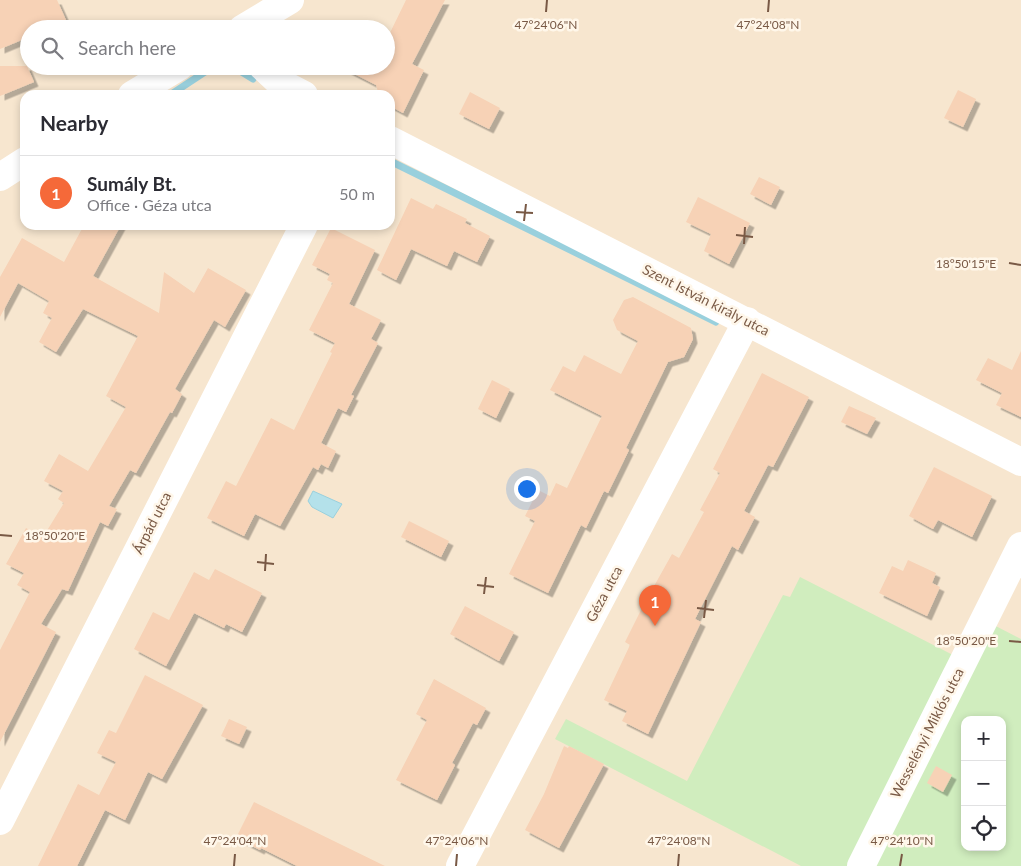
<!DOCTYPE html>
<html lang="en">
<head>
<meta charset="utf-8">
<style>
	:root { --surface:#fff; --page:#f7f7f7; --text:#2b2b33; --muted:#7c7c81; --line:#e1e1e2; --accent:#f56939 }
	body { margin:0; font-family:Lato,sans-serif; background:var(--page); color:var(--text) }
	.controls { position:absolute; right:15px; bottom:15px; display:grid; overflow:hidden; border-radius:10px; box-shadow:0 2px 8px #0003 }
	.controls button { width:45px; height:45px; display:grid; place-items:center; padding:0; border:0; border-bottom:1px solid var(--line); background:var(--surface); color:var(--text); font:25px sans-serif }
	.you { position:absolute; left:526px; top:488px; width:18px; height:18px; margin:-12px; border:4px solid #fff; border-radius:50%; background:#1a73e8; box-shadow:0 0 0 8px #1a73e833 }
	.badge { display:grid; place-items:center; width:32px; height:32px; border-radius:50%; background:var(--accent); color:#fff; font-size:16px; font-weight:700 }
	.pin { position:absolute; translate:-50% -41px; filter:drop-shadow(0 1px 2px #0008) }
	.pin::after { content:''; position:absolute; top:26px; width:18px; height:15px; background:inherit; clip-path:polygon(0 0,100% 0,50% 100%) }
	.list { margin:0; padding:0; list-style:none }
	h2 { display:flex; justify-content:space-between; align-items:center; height:65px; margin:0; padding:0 20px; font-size:21px }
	h2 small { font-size:16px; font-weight:400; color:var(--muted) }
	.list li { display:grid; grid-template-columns:32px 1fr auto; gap:15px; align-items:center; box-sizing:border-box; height:75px; padding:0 20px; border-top:1px solid var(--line) }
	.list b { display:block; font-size:19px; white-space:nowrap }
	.list p { margin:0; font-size:16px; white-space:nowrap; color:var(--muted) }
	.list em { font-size:16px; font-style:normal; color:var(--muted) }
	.icon { flex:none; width:28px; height:28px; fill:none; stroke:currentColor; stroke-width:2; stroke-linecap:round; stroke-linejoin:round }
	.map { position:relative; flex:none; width:1021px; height:866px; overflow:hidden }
	.search { position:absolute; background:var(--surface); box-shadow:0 2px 8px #0003; left:20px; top:20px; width:375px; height:55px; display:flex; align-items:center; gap:12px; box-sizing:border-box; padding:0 18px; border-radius:28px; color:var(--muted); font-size:19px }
	.panel { position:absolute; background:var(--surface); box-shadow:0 2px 8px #0003; left:20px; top:90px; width:375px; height:140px; border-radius:15px }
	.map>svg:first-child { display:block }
</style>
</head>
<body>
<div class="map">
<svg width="1021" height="866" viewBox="0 0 1021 866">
	<defs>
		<filter id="shadow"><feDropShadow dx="4.5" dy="4.5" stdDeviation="0" flood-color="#0004"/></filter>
	</defs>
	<rect width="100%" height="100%" fill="#fff4e1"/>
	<path fill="#f7e6cf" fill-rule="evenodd" d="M 0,0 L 1021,0 L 1021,866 L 0,866 ZM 29,29 L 386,29 L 386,66 L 29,66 ZM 25,95 L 390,95 L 390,225 L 25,225 ZM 965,720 L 1002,720 L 1002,847 L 965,847 Z"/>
	<g fill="#d0edbe" fill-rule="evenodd">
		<path d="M 800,577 L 953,655 L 859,866 L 801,866 L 555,739 L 566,719 L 687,781 L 783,595 L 790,597 Z"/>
		<path d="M 984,620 L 1021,639 L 1021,866 L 861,866 ZM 965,720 L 1002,720 L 1002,847 L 965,847 Z"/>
	</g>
	<path fill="#b4e1ea" stroke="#99d0dd" d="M 313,491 L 342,504 L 333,518 L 312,507 L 308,501 Z"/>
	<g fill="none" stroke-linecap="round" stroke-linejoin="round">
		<g stroke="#99d0dd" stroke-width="7">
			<path d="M 232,66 L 253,79"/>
			<path d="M 170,95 L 214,66"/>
			<path d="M 390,161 L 716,322"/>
		</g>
	</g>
	<g fill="#f7d2b6" filter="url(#shadow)">
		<path d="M 0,0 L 57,0 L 70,29 L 29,29 L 29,37 L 0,49 Z"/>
		<path d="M 406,0 L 445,0 L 412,64 L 424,70 L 403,113 L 390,106 L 390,95 L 379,95 L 376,85 L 339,66 L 386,66 L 386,41 Z"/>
		<path d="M 0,66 L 27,66 L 34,82 L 0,96 Z"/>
		<path d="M 958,90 L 976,99 L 963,127 L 944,118 Z"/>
		<path d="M 470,92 L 500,108 L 489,129 L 459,114 Z"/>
		<path d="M 759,177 L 780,187 L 771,205 L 750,194 Z"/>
		<path d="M 698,197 L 750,223 L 729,264 L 704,251 L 711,234 L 686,222 Z"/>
		<path d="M 411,198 L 433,209 L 436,204 L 467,219 L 465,223 L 490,236 L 477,262 L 454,251 L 447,266 L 411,249 L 396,280 L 377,270 Z"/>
		<path d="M 84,225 L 121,225 L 93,276 L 159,313 L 164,272 L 194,293 L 208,268 L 246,290 L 225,327 L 214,320 L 175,389 L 182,394 L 172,413 L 170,412 L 136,473 L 130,470 L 109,506 L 117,509 L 108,526 L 100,522 L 68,591 L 62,589 L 41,624 L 56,632 L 0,742 L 0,650 L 30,592 L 17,585 L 24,573 L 6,564 L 26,528 L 43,537 L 64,503 L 58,499 L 63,491 L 44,481 L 59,454 L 88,471 L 126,407 L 106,396 L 138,336 L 83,309 L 56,352 L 39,342 L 52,318 L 43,313 L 49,301 L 18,283 L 0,317 L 0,277 L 22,238 L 64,262 Z"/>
		<path d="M 331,228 L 375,250 L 349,304 L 381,320 L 371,339 L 378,343 L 351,395 L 354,396 L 346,412 L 338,408 L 321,443 L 336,451 L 328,468 L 321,464 L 318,470 L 313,467 L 280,526 L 255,514 L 244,536 L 207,518 L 226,481 L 236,486 L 271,418 L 294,430 L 332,353 L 330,352 L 335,343 L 309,330 L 333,283 L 327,280 L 330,274 L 312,265 Z"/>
		<path d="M 633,297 L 691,328 L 693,339 L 684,357 L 668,362 L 626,448 L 629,450 L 608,493 L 604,491 L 586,528 L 581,525 L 548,593 L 509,574 L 535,521 L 525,516 L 538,490 L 550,496 L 556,483 L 567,488 L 602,416 L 550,390 L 563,366 L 575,372 L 584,355 L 621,374 L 638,341 L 617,330 L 613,320 L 624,300 Z"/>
		<path d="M 1021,351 L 1021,417 L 996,405 L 1002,393 L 976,380 L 988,358 L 1012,370 Z"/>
		<path d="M 762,373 L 809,397 L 773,467 L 768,465 L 744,511 L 755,517 L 738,550 L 732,546 L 695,619 L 701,622 L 648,734 L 622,721 L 627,711 L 604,700 L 630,645 L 625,642 L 644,604 L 672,554 L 679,558 L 704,512 L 700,510 L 720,473 L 713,469 Z"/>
		<path d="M 492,380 L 510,389 L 496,418 L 478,409 Z"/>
		<path d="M 849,406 L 876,418 L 867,434 L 841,422 Z"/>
		<path d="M 934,467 L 992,496 L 972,537 L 938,520 L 933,529 L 909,516 Z"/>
		<path d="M 409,521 L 449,541 L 441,557 L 401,537 Z"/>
		<path d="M 908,560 L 936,573 L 932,583 L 940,587 L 927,616 L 879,593 L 892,566 L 903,571 Z"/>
		<path d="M 215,569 L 262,593 L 242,632 L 226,624 L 224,628 L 194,613 L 166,666 L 134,649 L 153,612 L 169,620 L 194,572 L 209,580 Z"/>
		<path d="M 465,606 L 514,632 L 499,661 L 450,634 Z"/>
		<path d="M 145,675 L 203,705 L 162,779 L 148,772 L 125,820 L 105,810 L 77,866 L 38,866 L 78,784 L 99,795 L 116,762 L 97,753 L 109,730 L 116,733 Z"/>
		<path d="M 434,679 L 486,708 L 477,725 L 473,723 L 452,763 L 455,765 L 437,800 L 396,780 L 427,720 L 416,714 Z"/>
		<path d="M 229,719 L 247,727 L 239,744 L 221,736 Z"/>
		<path d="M 564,746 L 568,748 L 569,746 L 604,764 L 559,848 L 525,830 L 544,794 Z"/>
		<path d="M 936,766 L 952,775 L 943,792 L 927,783 Z"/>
		<path d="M 254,802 L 297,823 L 385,866 L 297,866 L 261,848 L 260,850 L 236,838 Z"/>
	</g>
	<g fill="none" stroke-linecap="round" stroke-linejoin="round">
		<g stroke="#fff" stroke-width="28">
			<path d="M 262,66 L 279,82 L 304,95"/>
			<path d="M 390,140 L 1021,462"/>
			<path d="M 0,821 L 304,225"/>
			<path d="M 460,866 L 747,321"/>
			<path d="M 861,866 L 1021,546"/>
		</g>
		<g stroke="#fff" stroke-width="28">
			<path d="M 242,29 L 290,0"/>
			<path d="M 132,95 L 180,66"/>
			<path d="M 0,177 L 25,161"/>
		</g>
	</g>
	<path fill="none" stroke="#795945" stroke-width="2" d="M 546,12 L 547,0M 768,12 L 769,0M 516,212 L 533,213M 524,221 L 526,204M 736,235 L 753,237M 744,244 L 745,227M 1009,263 L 1021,265M 0,535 L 12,536M 257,562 L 274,564M 265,571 L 266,554M 477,585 L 494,587M 484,594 L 486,577M 697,608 L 714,610M 704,618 L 706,600M 1009,641 L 1021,642M 234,866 L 235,854M 456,866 L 457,854M 678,866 L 679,854M 900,866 L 902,854"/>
	<g text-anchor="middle" stroke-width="5" stroke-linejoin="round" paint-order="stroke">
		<g font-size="14" fill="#795945" stroke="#fff7ea">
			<text transform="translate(706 300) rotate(27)" y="5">Szent István király utca</text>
			<text transform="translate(152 523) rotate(-63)" y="5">Árpád utca</text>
			<text transform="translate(604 594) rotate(-62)" y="5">Géza utca</text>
			<text transform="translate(927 733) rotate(-63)" y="5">Wesselényi Miklós utca</text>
		</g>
	</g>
	<g font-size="12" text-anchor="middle" fill="#795945" stroke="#fff7ea" stroke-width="5" stroke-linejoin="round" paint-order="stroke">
		<text x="546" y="29">47°24'06"N</text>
		<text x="768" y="29">47°24'08"N</text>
		<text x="966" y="268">18°50'15"E</text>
		<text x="55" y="540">18°50'20"E</text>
		<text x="966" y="645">18°50'20"E</text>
		<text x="235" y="845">47°24'04"N</text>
		<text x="457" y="845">47°24'06"N</text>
		<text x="679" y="845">47°24'08"N</text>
		<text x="902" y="845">47°24'10"N</text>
	</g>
</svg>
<div class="controls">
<button>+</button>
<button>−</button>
<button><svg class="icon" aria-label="locate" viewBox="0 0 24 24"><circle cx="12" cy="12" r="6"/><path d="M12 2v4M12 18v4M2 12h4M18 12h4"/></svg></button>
</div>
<div class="you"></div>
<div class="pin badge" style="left:655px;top:626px">1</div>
<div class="search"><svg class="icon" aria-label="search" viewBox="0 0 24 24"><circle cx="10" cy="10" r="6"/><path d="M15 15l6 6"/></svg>Search here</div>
<section class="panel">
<h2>Nearby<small></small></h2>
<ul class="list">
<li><span class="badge">1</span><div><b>Sumály Bt.</b><p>Office · Géza utca</p></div><em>50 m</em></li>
</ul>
</section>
</div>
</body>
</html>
